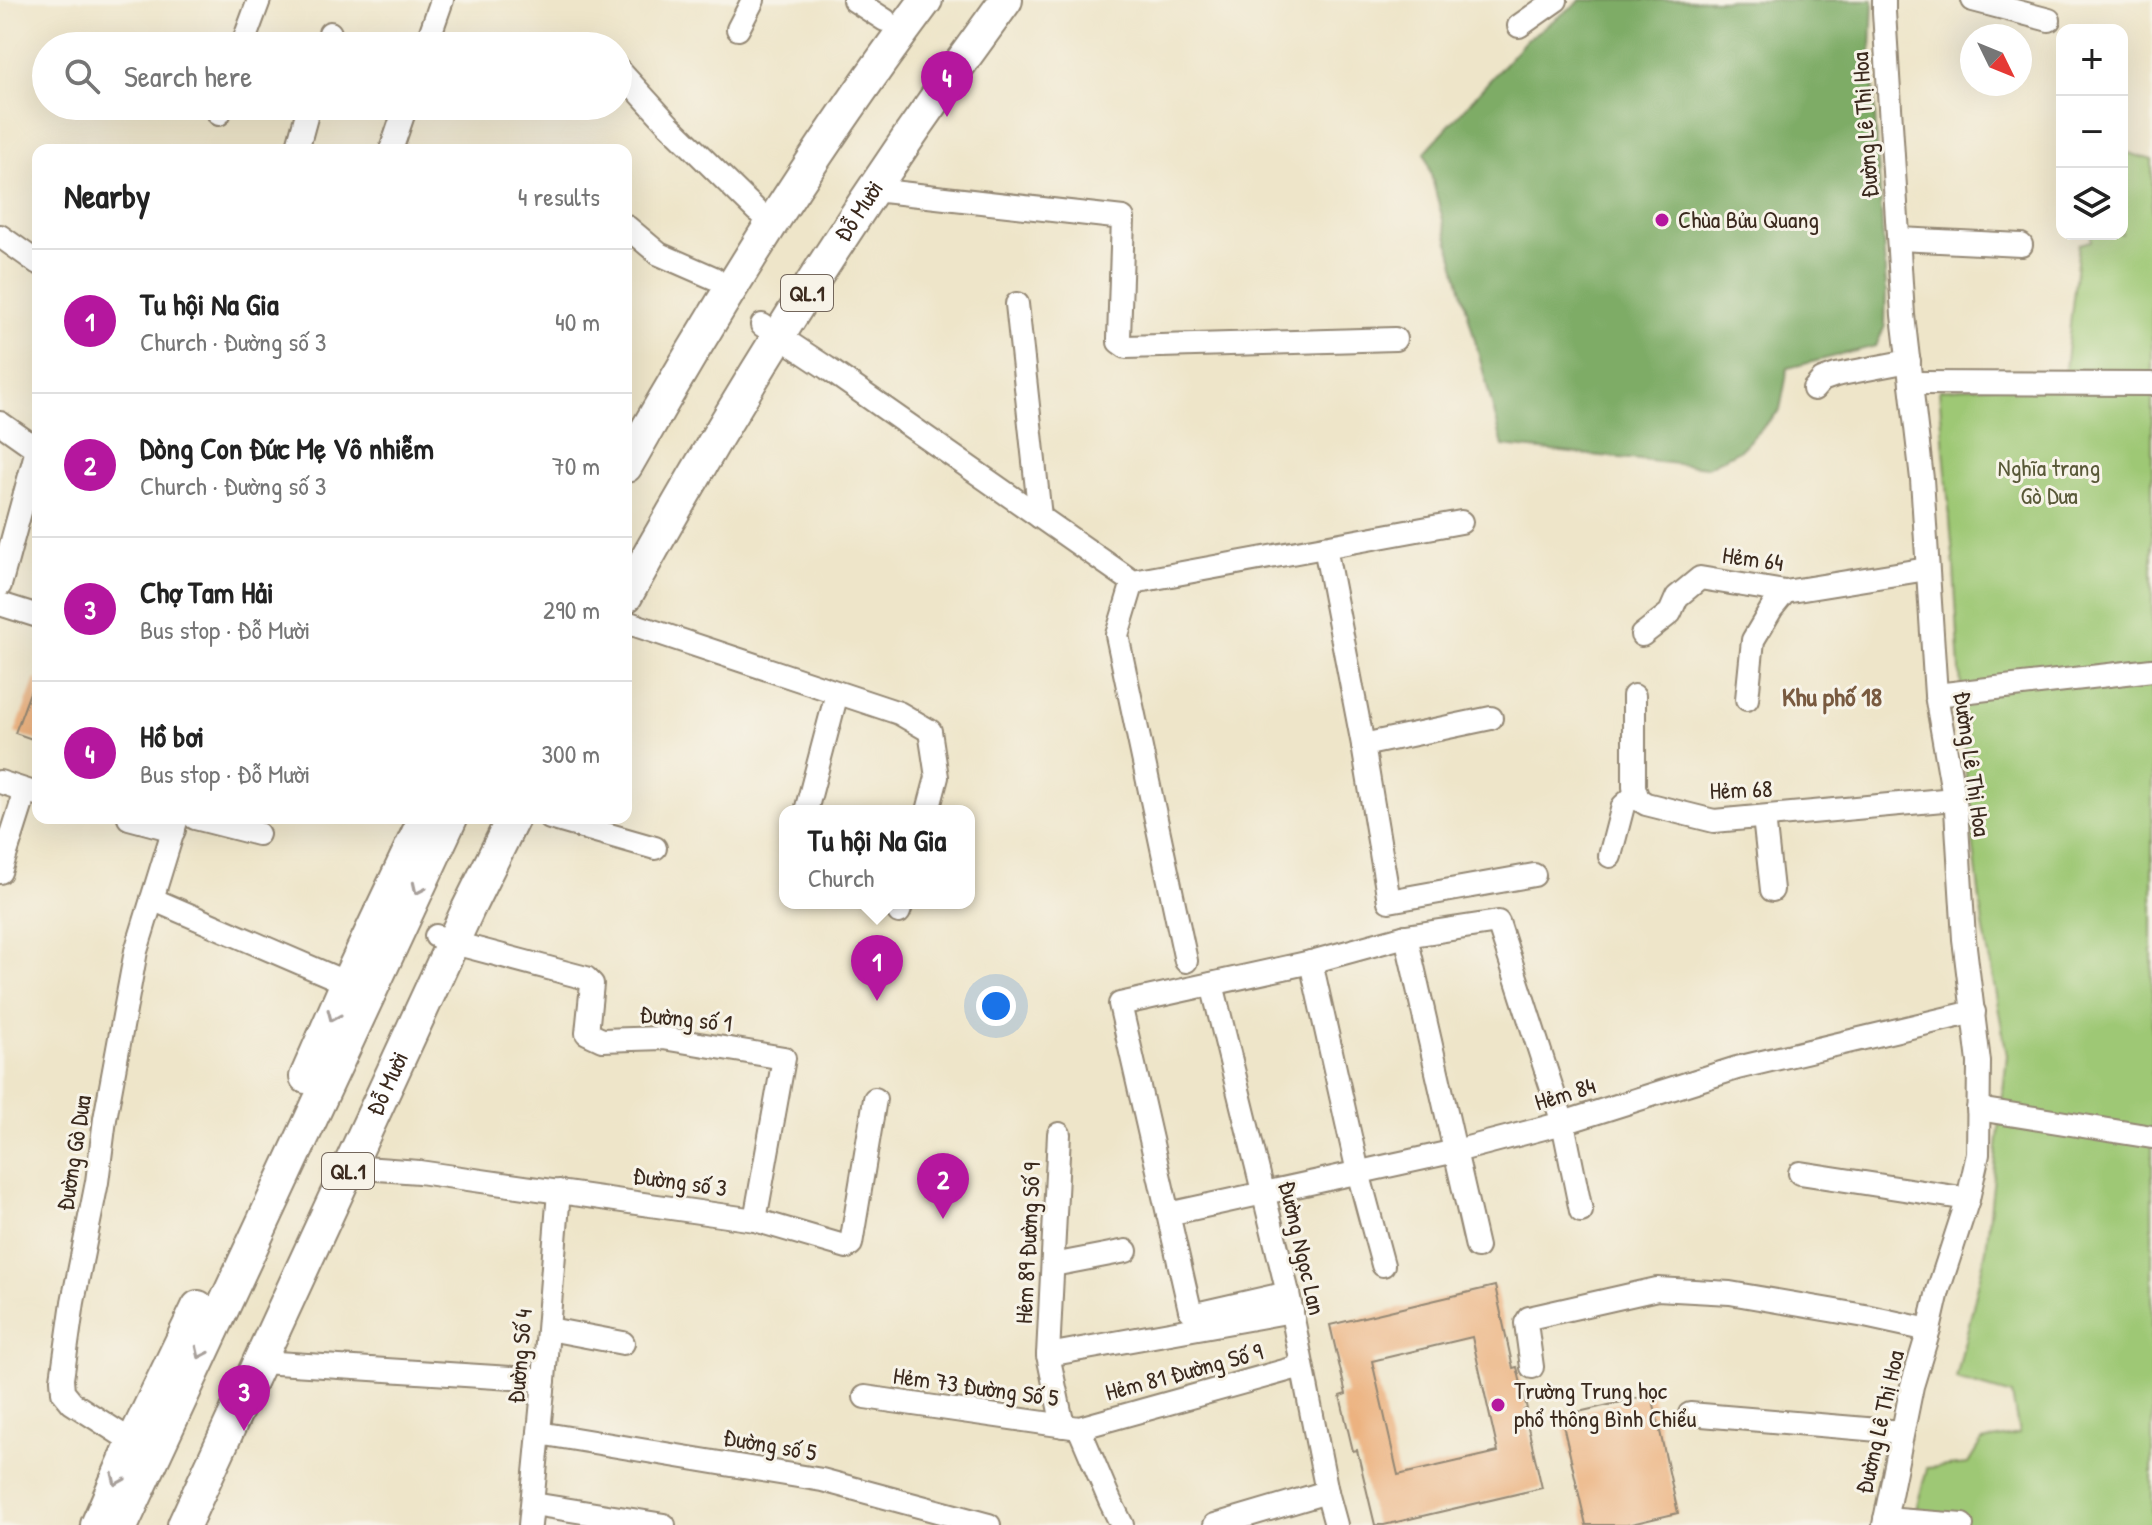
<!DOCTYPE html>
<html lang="en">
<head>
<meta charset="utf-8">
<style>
	:root { --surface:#fff; --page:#f6f6f6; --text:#222; --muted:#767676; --line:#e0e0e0; --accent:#b5179e }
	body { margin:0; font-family:"Patrick Hand",sans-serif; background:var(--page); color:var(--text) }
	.controls { position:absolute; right:24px; top:24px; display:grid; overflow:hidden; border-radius:16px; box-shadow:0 8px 32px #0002 }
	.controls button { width:72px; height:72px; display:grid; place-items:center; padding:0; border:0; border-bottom:2px solid var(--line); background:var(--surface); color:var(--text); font:40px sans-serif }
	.compass { position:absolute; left:1960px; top:24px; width:72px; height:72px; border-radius:50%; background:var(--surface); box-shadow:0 8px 32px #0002; rotate:133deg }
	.you { position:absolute; left:996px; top:1006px; width:28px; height:28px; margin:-20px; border:6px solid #fff; border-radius:50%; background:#1a73e8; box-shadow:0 0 0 12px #1a73e833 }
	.badge { display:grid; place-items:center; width:52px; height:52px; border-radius:50%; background:var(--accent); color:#fff; font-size:26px; font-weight:700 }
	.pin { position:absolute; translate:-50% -66px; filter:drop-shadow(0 2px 4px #0008) }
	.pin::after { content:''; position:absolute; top:42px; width:28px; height:24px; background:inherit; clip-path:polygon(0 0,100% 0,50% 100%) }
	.popup { position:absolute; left:779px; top:805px; width:196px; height:104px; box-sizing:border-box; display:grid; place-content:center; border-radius:16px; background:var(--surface); filter:drop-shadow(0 2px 6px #0005); font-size:26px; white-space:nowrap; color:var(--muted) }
	.popup b { font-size:30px; color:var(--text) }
	.popup::after { content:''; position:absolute; left:50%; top:100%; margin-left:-16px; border:16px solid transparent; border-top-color:var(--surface) }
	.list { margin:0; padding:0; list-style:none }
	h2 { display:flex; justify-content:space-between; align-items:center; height:104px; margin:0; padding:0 32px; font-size:34px }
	h2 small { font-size:26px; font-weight:400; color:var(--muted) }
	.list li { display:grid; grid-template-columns:52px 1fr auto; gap:24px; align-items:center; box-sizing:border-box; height:144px; padding:0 32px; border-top:2px solid var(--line) }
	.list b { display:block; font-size:30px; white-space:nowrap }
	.list p { margin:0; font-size:26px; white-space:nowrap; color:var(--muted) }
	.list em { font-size:26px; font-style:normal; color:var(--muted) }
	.icon { flex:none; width:44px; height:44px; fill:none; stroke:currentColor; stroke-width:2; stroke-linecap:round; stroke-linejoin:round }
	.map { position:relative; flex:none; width:2152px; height:1525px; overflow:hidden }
	.search { position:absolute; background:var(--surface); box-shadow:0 8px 32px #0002; left:32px; top:32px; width:600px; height:88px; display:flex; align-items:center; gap:20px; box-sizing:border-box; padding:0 28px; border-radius:44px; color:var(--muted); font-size:30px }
	.panel { position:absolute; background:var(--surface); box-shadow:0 8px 32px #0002; left:32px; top:144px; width:600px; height:680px; border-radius:16px }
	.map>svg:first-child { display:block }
</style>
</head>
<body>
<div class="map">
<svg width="2152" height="1525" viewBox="0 0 2152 1525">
	<rect width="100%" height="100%" fill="#f7f3e8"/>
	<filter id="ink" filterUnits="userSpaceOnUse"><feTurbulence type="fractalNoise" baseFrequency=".0125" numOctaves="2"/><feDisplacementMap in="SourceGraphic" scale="16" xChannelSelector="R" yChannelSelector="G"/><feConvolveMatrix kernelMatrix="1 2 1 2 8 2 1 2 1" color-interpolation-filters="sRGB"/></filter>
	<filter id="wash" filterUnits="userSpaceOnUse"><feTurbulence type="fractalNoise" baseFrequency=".006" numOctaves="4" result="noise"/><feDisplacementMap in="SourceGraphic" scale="32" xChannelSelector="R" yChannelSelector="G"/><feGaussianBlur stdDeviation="1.8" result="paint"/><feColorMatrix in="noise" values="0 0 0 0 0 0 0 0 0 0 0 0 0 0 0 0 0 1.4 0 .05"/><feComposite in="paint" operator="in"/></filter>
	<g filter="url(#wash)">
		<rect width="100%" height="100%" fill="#eee5c9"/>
		<path fill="#9ec874" stroke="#6c7949" stroke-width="2" d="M 2122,151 L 2152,160 L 2152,1525 L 1912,1525 L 1927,1468 L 1968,1464 L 1982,1441 L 2019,1434 L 2012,1395 L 1956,1379 L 1986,1250 L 2007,1055 L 1983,925 L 1967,791 L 1954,568 L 1939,390 L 2064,379 L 2079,244 L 2091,241 L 2091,234 L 2122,234 Z"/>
		<path fill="#7eac66" stroke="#5c6b42" stroke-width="2" d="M 1580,0 L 1873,0 L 1871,51 L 1886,287 L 1885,326 L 1876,346 L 1788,368 L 1780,410 L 1741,449 L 1707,467 L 1503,446 L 1425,152 L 1527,39 L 1578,3 Z"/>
		<g id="blocks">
			<g fill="#ecb280" fill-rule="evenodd">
				<path d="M 35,679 L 38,680 L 38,741 L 15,733 Z"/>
				<path d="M 1495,1286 L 1513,1368 L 1517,1367 L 1527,1409 L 1524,1410 L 1542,1488 L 1384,1525 L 1375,1525 L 1357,1450 L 1353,1451 L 1340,1396 L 1346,1394 L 1330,1325 ZM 1472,1337 L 1498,1452 L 1398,1475 L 1372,1361 Z"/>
				<path d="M 1652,1395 L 1678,1513 L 1627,1525 L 1586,1525 L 1561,1416 Z"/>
			</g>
		</g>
	</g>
	<g filter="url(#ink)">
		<use href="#blocks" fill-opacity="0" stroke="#948874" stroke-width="2"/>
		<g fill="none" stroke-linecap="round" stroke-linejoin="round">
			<g stroke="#948874" stroke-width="26">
				<g id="minor">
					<path d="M 854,0 L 885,20"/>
					<path d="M 1973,0 L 2049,20"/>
					<path d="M 1519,26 L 1556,0"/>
					<path d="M 738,29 L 753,0"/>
					<path d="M 242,46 L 259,0"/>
					<path d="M 326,46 L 330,33"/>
					<path d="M 426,46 L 442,0"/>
					<path d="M 618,69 L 669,125 L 757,211"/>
					<path d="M 219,114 L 222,106"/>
					<path d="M 297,150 L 309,106"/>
					<path d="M 391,150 L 406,106"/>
					<path d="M 874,190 L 1123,218 L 1119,338 L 1119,342 L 1126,347 L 1395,339"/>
					<path d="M 627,227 L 659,254 L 714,278"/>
					<path d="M 0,236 L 38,263"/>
					<path d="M 1899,239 L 2021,245"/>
					<path d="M 1017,304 L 1040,517"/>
					<path d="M 762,325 L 827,368 L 1133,582 L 1461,522"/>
					<path d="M 1911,383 L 2152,384"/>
					<path d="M 1814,389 L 1822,380 L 1836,375 L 1909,361"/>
					<path d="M 0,423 L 37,449"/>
					<path d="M 1325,547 L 1363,745 L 1389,901 L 1534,875"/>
					<path d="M 1133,582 L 1117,635 L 1186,961"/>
					<path d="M 0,585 L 38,446"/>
					<path d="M 0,604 L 38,616"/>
					<path d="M 626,622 L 899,713 L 930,731 L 937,777 L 928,811"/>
					<path d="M 1642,635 L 1670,613 L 1677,597 L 1700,578 L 1785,592 L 1927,569"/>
					<path d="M 1936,695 L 2152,670"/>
					<path d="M 1634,696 L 1634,787 L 1638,799 L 1646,804 L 1714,821 L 1954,799"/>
					<path d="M 1747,699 L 1753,640 L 1772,608 L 1785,592"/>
					<path d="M 1363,745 L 1491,718"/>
					<path d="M 0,782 L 37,794"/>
					<path d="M 806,811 L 837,693"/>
					<path d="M 1764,817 L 1772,890"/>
					<path d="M 129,818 L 174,830"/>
					<path d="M 195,818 L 258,834"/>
					<path d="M 550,818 L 655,848"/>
					<path d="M 1610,856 L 1623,806 L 1635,795"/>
					<path d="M 0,872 L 21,806 L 23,790"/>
					<path d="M 152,899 L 347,983"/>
					<path d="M 899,912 L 902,903"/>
					<path d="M 436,936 L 454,943 L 586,978 L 592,984 L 587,1033 L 602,1040 L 663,1038 L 784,1058 L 755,1220"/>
					<path d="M 1406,936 L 1477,1247"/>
					<path d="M 1311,962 L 1358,1172 L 1383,1265"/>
					<path d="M 1212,984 L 1288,1293 L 1327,1492 L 1336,1525"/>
					<path d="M 1978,1109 L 2152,1137"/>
					<path d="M 1059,1134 L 1048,1355 L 1063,1426"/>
					<path d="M 350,1167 L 419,1172 L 755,1220 L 847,1247 L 851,1244 L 875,1099"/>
					<path d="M 1800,1173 L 1968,1199"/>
					<path d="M 1168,1214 L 1456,1151 L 1563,1123 L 1737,1068 L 1974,1012"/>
					<path d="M 1053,1265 L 1126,1251"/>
					<path d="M 1288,1293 L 1196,1314 L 1190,1310 L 1120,1004 L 1311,962 L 1406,936 L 1498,922 L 1563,1123 L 1581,1211"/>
					<path d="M 549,1329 L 623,1343"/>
					<path d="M 1048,1355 L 1292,1311"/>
					<path d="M 261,1362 L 544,1380"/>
					<path d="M 1532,1367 L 1526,1323 L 1529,1318 L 1657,1289 L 1730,1293 L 1865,1316 L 1929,1330"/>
					<path d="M 865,1397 L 1079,1428 L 1302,1366"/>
					<path d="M 1690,1414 L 1902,1432"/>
					<path d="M 1079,1428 L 1110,1501 L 1122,1525"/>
					<path d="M 539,1433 L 822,1480 L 989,1525"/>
					<path d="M 144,1449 L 72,1403 L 63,1392 L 62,1379 L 73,1302 L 97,1182 L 105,1119 L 136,951 L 177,818"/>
					<path d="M 533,1504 L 664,1525"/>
					<path d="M 1885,1519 L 1962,1525"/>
					<path d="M 530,1525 L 544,1380 L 559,1191"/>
					<path d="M 1215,1525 L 1327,1492"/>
					<path d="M 1884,1525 L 1912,1386 L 1929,1330 L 1938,1291 L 1968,1199 L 1978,1154 L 1979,1062 L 1964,939 L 1956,809 L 1936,695 L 1922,479 L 1903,315 L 1884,12 L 1884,0"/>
				</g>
			</g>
			<g stroke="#948874" stroke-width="36">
				<g id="highway">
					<path d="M 626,466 C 716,307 816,147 926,0"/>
					<path id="s1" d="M 626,596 C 740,390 866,190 1006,0"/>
					<path d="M 306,1077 L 347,983 L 425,818"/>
					<path d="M 97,1525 L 133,1442 L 198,1307"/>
					<path d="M 122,1525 L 451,818"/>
					<path id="s2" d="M 184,1525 L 468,909 L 513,818"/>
				</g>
			</g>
			<use href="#minor" stroke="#fff" stroke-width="22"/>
			<use href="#highway" stroke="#fff" stroke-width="32"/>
		</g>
		<defs><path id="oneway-chevron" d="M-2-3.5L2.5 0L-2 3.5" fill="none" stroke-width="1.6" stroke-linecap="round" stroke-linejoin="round" transform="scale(2)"/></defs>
		<g stroke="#a79f9a">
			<use href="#oneway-chevron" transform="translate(418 889) rotate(115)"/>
			<use href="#oneway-chevron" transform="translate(333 1016) rotate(113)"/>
			<use href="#oneway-chevron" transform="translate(201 1353) rotate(115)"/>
			<use href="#oneway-chevron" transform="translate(117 1480) rotate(114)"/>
		</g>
	</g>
	<g fill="#b5179e" stroke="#f7f3e8" stroke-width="3">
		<circle cx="1662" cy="220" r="8"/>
		<circle cx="1498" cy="1405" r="8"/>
	</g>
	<g text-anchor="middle" stroke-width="6" stroke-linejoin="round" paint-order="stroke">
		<g fill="#f7f3e8" stroke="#73665b" stroke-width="2">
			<rect x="781" y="275" width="52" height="36" rx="6"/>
			<rect x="322" y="1153" width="52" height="36" rx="6"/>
		</g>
		<g font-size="22" font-weight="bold" fill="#3b2a1e">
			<text x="807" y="301">QL.1</text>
			<text x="348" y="1179">QL.1</text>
		</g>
		<g font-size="24" fill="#3b2a1e" stroke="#f7f3e8">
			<text transform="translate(1865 125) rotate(-94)" y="8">Đường Lê Thị Hoa</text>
			<text dy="8" stroke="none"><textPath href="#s1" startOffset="450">Đỗ Mười</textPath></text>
			<text transform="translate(1753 559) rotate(8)" y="8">Hẻm 64</text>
			<text transform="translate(1972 764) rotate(82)" y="8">Đường Lê Thị Hoa</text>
			<text transform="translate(1741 790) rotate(-2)" y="8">Hẻm 68</text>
			<text transform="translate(686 1019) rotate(6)" y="8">Đường số 1</text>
			<text dy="8" stroke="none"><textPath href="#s2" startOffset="486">Đỗ Mười</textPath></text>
			<text transform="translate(1565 1094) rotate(-17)" y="8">Hẻm 84</text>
			<text transform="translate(74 1153) rotate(-81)" y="8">Đường Gò Dưa</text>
			<text transform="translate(680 1182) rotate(8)" y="8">Đường số 3</text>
			<text transform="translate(1028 1243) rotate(-87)" y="8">Hẻm 89 Đường Số 9</text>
			<text transform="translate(1302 1248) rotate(77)" y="8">Đường Ngọc Lan</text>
			<text transform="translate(520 1356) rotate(-85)" y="8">Đường Số 4</text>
			<text transform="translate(1184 1372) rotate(-15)" y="8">Hẻm 81 Đường Số 9</text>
			<text transform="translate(976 1387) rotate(8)" y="8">Hẻm 73 Đường Số 5</text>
			<text transform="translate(1880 1422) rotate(-77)" y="8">Đường Lê Thị Hoa</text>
			<text transform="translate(770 1445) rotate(10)" y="8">Đường số 5</text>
		</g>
		<g font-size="24" fill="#3b2a1e" stroke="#f7f3e8" text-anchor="start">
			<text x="1678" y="228">Chùa Bửu Quang</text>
			<text x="1514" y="1399">Trường Trung học<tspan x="1514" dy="28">phổ thông Bình Chiểu</tspan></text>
		</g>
		<g font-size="24" fill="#595938" stroke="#f7f3e8">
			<text x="2049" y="476">Nghĩa trang<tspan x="2049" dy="28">Gò Dưa</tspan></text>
		</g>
		<g font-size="26" font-weight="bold" fill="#795a40" stroke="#f7f3e8">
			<text x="1832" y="706">Khu phố 18</text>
		</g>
	</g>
</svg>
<div class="controls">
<button>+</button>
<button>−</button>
<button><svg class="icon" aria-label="layers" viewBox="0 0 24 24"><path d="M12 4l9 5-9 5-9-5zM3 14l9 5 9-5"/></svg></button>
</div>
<svg class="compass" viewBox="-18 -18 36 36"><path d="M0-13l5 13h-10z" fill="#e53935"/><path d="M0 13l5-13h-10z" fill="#767676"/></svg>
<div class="you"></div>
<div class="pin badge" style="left:877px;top:1001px">1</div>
<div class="popup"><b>Tu hội Na Gia</b>Church</div>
<div class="pin badge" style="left:943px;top:1219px">2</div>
<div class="pin badge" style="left:244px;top:1431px">3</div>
<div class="pin badge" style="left:947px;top:117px">4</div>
<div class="search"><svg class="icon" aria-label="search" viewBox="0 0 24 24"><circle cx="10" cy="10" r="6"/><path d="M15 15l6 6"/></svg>Search here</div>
<section class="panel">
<h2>Nearby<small>4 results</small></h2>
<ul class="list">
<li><span class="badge">1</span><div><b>Tu hội Na Gia</b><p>Church · Đường số 3</p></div><em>40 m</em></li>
<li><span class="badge">2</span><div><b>Dòng Con Đức Mẹ Vô nhiễm</b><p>Church · Đường số 3</p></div><em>70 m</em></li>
<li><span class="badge">3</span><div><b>Chợ Tam Hải</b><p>Bus stop · Đỗ Mười</p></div><em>290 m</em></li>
<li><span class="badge">4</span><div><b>Hồ bơi</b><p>Bus stop · Đỗ Mười</p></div><em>300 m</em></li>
</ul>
</section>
</div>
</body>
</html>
